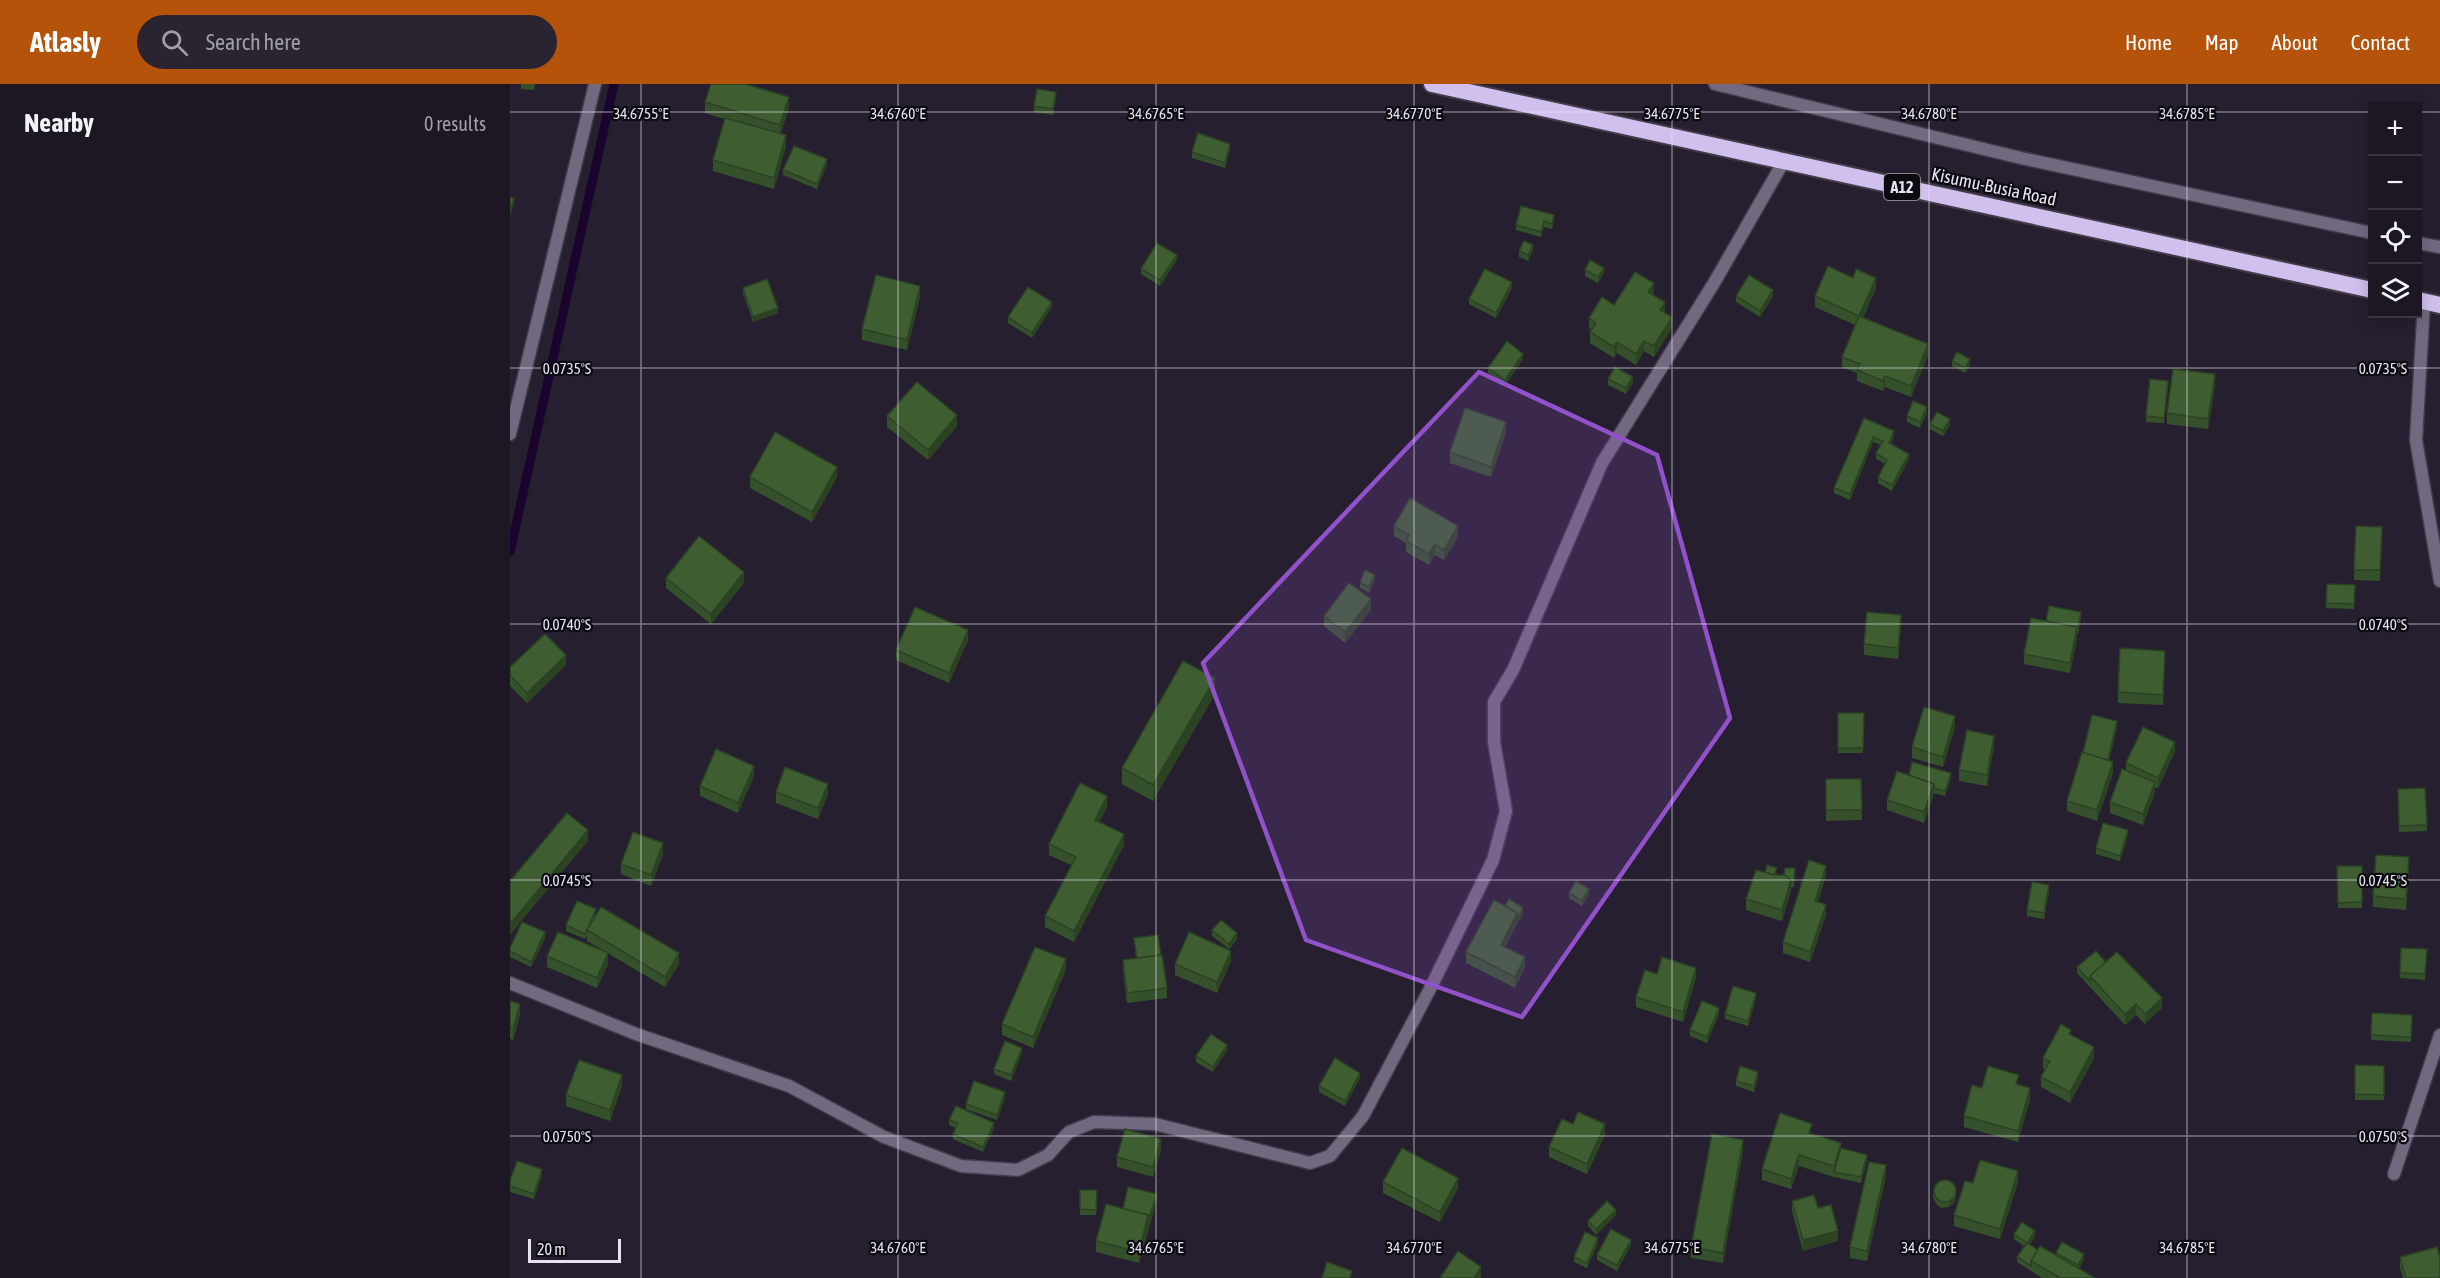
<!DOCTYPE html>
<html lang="en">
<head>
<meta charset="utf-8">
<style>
	:root { --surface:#1c1723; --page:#292430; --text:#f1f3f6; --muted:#a09fa6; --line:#3a3641; --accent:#b45309 }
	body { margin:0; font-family:"Asap Condensed",sans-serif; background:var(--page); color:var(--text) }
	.controls { position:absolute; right:18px; top:18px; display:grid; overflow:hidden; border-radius:0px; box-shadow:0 3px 15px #0003 }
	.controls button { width:54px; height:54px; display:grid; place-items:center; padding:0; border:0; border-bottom:2px solid var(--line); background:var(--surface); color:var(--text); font:30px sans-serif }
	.scale { position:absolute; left:18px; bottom:15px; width:93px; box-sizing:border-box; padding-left:6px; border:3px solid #e8e4ef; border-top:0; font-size:16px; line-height:21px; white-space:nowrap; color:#e8e4ef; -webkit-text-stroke:4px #0d0b12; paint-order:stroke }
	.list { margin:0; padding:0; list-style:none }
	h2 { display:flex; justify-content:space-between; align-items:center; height:78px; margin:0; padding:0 24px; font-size:26px }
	h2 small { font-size:20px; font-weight:400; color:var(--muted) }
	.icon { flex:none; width:33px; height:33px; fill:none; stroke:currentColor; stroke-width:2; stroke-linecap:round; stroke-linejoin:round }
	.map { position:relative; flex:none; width:1930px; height:1194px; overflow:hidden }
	header { display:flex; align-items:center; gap:36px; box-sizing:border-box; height:84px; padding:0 30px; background:var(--accent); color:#fff }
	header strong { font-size:28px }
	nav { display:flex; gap:33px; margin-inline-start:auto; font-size:21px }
	.search { width:420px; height:54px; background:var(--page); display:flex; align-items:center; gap:15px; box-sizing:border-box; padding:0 21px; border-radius:33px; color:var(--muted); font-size:22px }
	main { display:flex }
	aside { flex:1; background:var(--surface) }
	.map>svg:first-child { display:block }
</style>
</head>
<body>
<header>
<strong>Atlasly</strong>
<div class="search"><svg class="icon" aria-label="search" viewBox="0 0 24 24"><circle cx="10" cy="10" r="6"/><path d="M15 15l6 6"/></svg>Search here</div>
<nav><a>Home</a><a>Map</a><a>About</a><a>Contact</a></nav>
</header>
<main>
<aside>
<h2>Nearby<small>0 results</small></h2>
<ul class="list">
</ul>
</aside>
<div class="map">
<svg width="1930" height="1194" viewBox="0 0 1930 1194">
	<rect width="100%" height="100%" fill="#261f2f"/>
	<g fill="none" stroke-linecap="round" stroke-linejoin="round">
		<path stroke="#19042d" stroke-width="9" d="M 0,468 L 104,0"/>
		<g stroke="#413b4a" stroke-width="15">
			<g id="minor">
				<path d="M 1205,0 L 1511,74 L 1862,149"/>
				<path d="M 1908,159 L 1930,163"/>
				<path d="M 1914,218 L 1906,356 L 1930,497"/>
				<path d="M 0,350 L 85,0"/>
				<path d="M 0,899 L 126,950 L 279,1002 L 374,1053 L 451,1082 L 508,1086 L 538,1071 L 559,1048 L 584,1038 L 645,1040 L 800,1079 L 820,1072 L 853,1032 L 920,905 L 983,776 L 996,727 L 984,658 L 984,618 L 1003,586 L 1092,379 L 1204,199 L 1274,77"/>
				<path d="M 1884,1090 L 1930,951"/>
			</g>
		</g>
		<g stroke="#413b4a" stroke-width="20">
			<g id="trunk">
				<path d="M 922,0 L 1862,206"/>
				<path d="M 1908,216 L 1930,221"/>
			</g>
		</g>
		<use href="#minor" stroke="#726980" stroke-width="12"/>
		<use href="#trunk" stroke="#d1c0ee" stroke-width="16"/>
	</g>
	<g fill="#35512b">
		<path d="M 11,0 L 25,0 L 24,6 L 11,5 Z"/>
		<path d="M 546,13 L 543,31 L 524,28 L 524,22 Z"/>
		<path d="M 195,18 L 279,24 L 270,50 L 276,62 L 264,105 L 203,87 L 203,76 L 214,35 L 195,29 Z"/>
		<path d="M 720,65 L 715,84 L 682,74 L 682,68 Z"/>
		<path d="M 317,80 L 307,105 L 273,91 L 273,86 Z"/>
		<path d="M 1044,137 L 1042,145 L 1034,143 L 1031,153 L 1006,146 L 1006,141 Z"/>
		<path d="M 1023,166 L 1018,177 L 1009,173 L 1009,167 Z"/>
		<path d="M 667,176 L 650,202 L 631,190 L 631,185 Z"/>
		<path d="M 1075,186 L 1094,189 L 1088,199 L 1075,192 Z"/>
		<path d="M 233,204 L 268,229 L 243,238 L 233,209 Z"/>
		<path d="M 1002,204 L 986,234 L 959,220 L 959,215 Z"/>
		<path d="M 1366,204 L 1353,234 L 1418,271 L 1401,313 L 1375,303 L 1373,307 L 1347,297 L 1347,289 L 1332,283 L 1332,273 L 1345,241 L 1305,223 L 1305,212 Z"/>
		<path d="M 1144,210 L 1144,211 L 1155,229 L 1162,244 L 1144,273 L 1134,267 L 1126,281 L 1107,269 L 1104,274 L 1080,259 L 1080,248 L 1082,246 L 1079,244 L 1079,234 L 1104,221 Z"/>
		<path d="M 1226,212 L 1263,212 L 1250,233 L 1226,218 Z"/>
		<path d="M 410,213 L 397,266 L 352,256 L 352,245 Z"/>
		<path d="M 542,223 L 522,254 L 498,239 L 498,233 Z"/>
		<path d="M 1013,275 L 995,301 L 978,289 L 978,284 Z"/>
		<path d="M 1442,277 L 1460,281 L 1455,289 L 1442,282 Z"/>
		<path d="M 1098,295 L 1123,298 L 1116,310 L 1098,301 Z"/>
		<path d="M 1705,301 L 1698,345 L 1657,340 L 1657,329 Z"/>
		<path d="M 1658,303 L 1654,339 L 1636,338 L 1636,332 Z"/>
		<path d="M 1417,328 L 1410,344 L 1397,338 L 1397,332 Z"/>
		<path d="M 377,332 L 447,342 L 418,376 L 377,343 Z"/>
		<path d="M 1354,334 L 1384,353 L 1381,360 L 1399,375 L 1382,407 L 1368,399 L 1368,394 L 1375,380 L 1366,375 L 1366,369 L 1371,361 L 1363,358 L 1340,416 L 1324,409 L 1324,404 Z"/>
		<path d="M 1420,340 L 1440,341 L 1433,352 L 1420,345 Z"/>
		<path d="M 996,349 L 981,393 L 940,379 L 940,368 Z"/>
		<path d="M 240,393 L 327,393 L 302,438 L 240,404 Z"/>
		<path d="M 884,442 L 948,453 L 934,476 L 925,471 L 919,481 L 896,468 L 896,459 L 884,452 Z"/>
		<path d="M 1872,453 L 1870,497 L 1844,496 L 1844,486 Z"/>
		<path d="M 156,494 L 234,499 L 201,540 L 156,504 Z"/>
		<path d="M 865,496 L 859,509 L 850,504 L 850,499 Z"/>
		<path d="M 1817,500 L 1845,501 L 1844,525 L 1816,524 Z"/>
		<path d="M 861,526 L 835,559 L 814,542 L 814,532 Z"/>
		<path d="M 1571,534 L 1568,550 L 1567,549 L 1567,554 L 1560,589 L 1514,580 L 1514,570 L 1536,537 Z"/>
		<path d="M 1391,541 L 1388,575 L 1354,571 L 1354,560 Z"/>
		<path d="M 458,556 L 439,599 L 386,576 L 386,566 Z"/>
		<path d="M 1655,578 L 1653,621 L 1608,619 L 1608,608 Z"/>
		<path d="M 56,581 L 17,619 L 0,602 L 0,583 Z"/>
		<path d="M 705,610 L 643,717 L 612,700 L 612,684 Z"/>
		<path d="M 1328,629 L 1354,629 L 1353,669 L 1328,669 Z"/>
		<path d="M 1445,643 L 1433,683 L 1402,674 L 1402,663 Z"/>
		<path d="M 1607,643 L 1599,677 L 1603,689 L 1587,737 L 1557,727 L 1557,717 L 1573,669 Z"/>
		<path d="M 1484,662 L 1477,702 L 1449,697 L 1449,686 Z"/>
		<path d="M 1665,668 L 1648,704 L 1645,703 L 1645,708 L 1633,741 L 1600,729 L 1600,718 L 1616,687 L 1616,679 Z"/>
		<path d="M 1399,691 L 1441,694 L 1435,712 L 1424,709 L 1414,739 L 1377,726 L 1377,716 Z"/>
		<path d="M 244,692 L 228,729 L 190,712 L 190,702 Z"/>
		<path d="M 1316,695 L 1351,695 L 1352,736 L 1316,737 Z"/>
		<path d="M 1915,704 L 1917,747 L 1889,748 L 1888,705 Z"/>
		<path d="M 266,708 L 318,710 L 308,735 L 266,719 Z"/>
		<path d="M 597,723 L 589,738 L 614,761 L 564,858 L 535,843 L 535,832 L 561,781 L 539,771 L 539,760 Z"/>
		<path d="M 1618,751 L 1610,777 L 1586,770 L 1586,764 Z"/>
		<path d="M 153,770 L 141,802 L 111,790 L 111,780 Z"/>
		<path d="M 1827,782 L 1852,782 L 1852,824 L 1828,824 Z"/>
		<path d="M 1285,784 L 1284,803 L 1281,803 L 1281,807 L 1272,837 L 1236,826 L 1236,815 L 1255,788 L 1267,789 L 1266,791 L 1274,792 Z"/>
		<path d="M 1899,784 L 1896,826 L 1863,823 L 1863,812 Z"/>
		<path d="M 1316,792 L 1308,818 L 1316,831 L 1300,878 L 1273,869 L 1273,858 Z"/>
		<path d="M 1539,807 L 1534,835 L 1517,832 L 1517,826 Z"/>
		<path d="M 1059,809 L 1079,810 L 1072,822 L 1059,814 Z"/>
		<path d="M 995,822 L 1013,829 L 995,863 L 1015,883 L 1005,904 L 956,879 L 956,868 Z"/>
		<path d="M 86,830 L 169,880 L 155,903 L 77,857 L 77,852 L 75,855 L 56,847 L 56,841 Z"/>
		<path d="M 702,846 L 727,855 L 719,866 L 721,877 L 707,909 L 665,891 L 665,880 L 719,865 L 702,852 Z"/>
		<path d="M 35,854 L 21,883 L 0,873 L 0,864 Z"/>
		<path d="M 624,854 L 657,904 L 657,914 L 617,919 L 613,887 L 613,876 L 626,874 Z"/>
		<path d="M 1891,864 L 1917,865 L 1915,896 L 1890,894 Z"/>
		<path d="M 37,872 L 98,880 L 87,904 L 37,883 Z"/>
		<path d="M 1596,878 L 1652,924 L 1635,940 L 1626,931 L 1615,941 L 1567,889 L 1567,883 Z"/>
		<path d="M 556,885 L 523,964 L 492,951 L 492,940 Z"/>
		<path d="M 1147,890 L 1186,894 L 1173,938 L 1126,923 L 1126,913 Z"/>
		<path d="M 1246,914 L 1238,942 L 1215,935 L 1215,930 Z"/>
		<path d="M 0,917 L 10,931 L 3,956 L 0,955 Z"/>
		<path d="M 1862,929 L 1902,931 L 1901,958 L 1861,956 Z"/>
		<path d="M 1209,930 L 1197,959 L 1180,952 L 1180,946 Z"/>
		<path d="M 1561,951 L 1584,974 L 1560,1019 L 1531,1003 L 1531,993 L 1535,986 L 1533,984 L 1533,974 Z"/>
		<path d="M 717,966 L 703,988 L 686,978 L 686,972 Z"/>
		<path d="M 512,969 L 501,997 L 484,990 L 484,985 Z"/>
		<path d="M 1845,981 L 1874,982 L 1874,1016 L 1845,1016 Z"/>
		<path d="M 1248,993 L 1244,1008 L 1226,1002 L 1226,997 Z"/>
		<path d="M 850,994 L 835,1022 L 809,1008 L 809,1002 Z"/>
		<path d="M 1509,1001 L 1520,1015 L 1508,1058 L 1454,1043 L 1454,1032 L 1472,1004 Z"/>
		<path d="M 112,1002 L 100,1037 L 56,1022 L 56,1011 Z"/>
		<path d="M 495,1014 L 487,1036 L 456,1025 L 456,1020 Z"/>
		<path d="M 439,1036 L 484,1044 L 473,1068 L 443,1055 L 443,1050 L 446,1044 L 439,1041 Z"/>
		<path d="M 1063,1040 L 1095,1051 L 1077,1090 L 1039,1073 L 1039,1063 Z"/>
		<path d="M 1302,1050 L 1357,1076 L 1351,1099 L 1324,1093 L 1289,1082 L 1281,1105 L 1252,1096 L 1252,1085 Z"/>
		<path d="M 651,1066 L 643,1093 L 607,1083 L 607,1073 Z"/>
		<path d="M 1233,1067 L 1213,1179 L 1181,1174 L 1181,1163 Z"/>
		<path d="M 32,1091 L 24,1115 L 0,1108 L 0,1097 Z"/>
		<path d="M 1376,1092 L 1357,1177 L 1340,1174 L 1340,1163 Z"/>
		<path d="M 873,1098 L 948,1104 L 930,1138 L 873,1109 Z"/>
		<path d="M 1508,1098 L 1490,1155 L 1444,1142 L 1444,1131 L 1463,1099 Z"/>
		<path d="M 570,1106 L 587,1106 L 586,1131 L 570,1131 Z"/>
		<path d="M 1423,1108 L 1446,1113 L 1444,1119 L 1439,1123 L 1431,1124 L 1426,1120 L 1423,1113 Z"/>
		<path d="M 647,1115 L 629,1179 L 586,1168 L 586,1157 L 613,1125 Z"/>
		<path d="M 1282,1117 L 1308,1124 L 1328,1157 L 1293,1167 L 1282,1127 Z"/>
		<path d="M 1106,1131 L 1086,1151 L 1078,1142 L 1078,1137 Z"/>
		<path d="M 1504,1150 L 1525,1152 L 1520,1160 L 1528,1166 L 1546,1171 L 1546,1169 L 1574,1175 L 1569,1185 L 1585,1194 L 1532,1194 L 1507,1178 L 1507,1173 L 1514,1162 L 1504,1155 Z"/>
		<path d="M 1088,1159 L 1077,1184 L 1064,1178 L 1064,1173 Z"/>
		<path d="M 1121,1161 L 1107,1187 L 1087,1176 L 1087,1171 Z"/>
		<path d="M 1890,1173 L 1930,1194 L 1893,1194 L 1890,1184 Z"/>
	</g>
	<g fill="#2b4223">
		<path d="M 279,13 L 279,24 L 270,52 L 270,41 Z"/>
		<path d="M 276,51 L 276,62 L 264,105 L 264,94 Z"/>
		<path d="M 720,60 L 720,65 L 715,84 L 715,79 Z"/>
		<path d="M 317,75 L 317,80 L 307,105 L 307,100 Z"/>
		<path d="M 4,114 L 4,119 L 0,134 L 0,128 Z"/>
		<path d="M 1034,137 L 1034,143 L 1031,153 L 1031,148 Z"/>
		<path d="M 1023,161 L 1023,166 L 1018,177 L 1018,171 Z"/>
		<path d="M 667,171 L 667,176 L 650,202 L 650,196 Z"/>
		<path d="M 1094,184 L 1094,189 L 1088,199 L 1088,193 Z"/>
		<path d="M 1366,194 L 1366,204 L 1349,243 L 1349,232 Z"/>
		<path d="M 1002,198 L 1002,204 L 986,234 L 986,229 Z"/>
		<path d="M 1144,199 L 1144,210 L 1138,218 L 1138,208 Z"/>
		<path d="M 410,202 L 410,213 L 397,266 L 397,256 Z"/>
		<path d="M 1263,206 L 1263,212 L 1250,233 L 1250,227 Z"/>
		<path d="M 542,218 L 542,223 L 522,254 L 522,249 Z"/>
		<path d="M 1155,218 L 1155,228 L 1150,237 L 1150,226 Z"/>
		<path d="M 268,224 L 268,229 L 243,238 L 243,233 Z"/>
		<path d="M 1162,233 L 1162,244 L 1144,273 L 1144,262 Z"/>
		<path d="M 1134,257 L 1134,267 L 1126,281 L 1126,270 Z"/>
		<path d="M 1107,258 L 1107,269 L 1104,274 L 1104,263 Z"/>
		<path d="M 1418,260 L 1418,271 L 1401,313 L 1401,302 Z"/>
		<path d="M 1013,270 L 1013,275 L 995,301 L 995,296 Z"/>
		<path d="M 1460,275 L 1460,281 L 1455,289 L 1455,284 Z"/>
		<path d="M 1705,290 L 1705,301 L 1698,345 L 1698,335 Z"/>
		<path d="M 1375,292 L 1375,303 L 1373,307 L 1373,297 Z"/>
		<path d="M 1123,293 L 1123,298 L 1116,310 L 1116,304 Z"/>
		<path d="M 1417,323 L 1417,328 L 1410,344 L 1410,338 Z"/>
		<path d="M 447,331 L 447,342 L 418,376 L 418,366 Z"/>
		<path d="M 1440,335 L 1440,341 L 1433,352 L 1433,347 Z"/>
		<path d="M 996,338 L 996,349 L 981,393 L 981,383 Z"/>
		<path d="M 1384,347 L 1384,353 L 1379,365 L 1379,359 Z"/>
		<path d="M 1363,353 L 1363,358 L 1340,416 L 1340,410 Z"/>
		<path d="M 1399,370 L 1399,375 L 1382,407 L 1382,401 Z"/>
		<path d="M 327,383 L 327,393 L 302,438 L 302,428 Z"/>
		<path d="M 948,442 L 948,453 L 934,476 L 934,466 Z"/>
		<path d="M 925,460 L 925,471 L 919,481 L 919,470 Z"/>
		<path d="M 234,488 L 234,499 L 201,540 L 201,530 Z"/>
		<path d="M 865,491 L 865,496 L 859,509 L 859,503 Z"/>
		<path d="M 861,515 L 861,526 L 835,559 L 835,548 Z"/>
		<path d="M 1391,531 L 1391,541 L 1388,575 L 1388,564 Z"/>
		<path d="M 1567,543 L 1567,554 L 1560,589 L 1560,579 Z"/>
		<path d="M 458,546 L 458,556 L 439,599 L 439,589 Z"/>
		<path d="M 56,571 L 56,581 L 17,619 L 17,609 Z"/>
		<path d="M 705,594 L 705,610 L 643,717 L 643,701 Z"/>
		<path d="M 1445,632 L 1445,643 L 1433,683 L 1433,673 Z"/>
		<path d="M 1607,637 L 1607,643 L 1598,682 L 1598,676 Z"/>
		<path d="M 1484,652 L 1484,662 L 1477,702 L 1477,691 Z"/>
		<path d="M 1665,658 L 1665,668 L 1648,704 L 1648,694 Z"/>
		<path d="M 1603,678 L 1603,689 L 1587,737 L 1587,726 Z"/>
		<path d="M 244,682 L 244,692 L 228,729 L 228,719 Z"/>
		<path d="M 1441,689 L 1441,694 L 1435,712 L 1435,707 Z"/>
		<path d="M 1645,698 L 1645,708 L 1633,741 L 1633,730 Z"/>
		<path d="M 318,700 L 318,710 L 308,735 L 308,724 Z"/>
		<path d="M 1424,700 L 1424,710 L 1414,739 L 1414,728 Z"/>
		<path d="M 597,712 L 597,723 L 585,747 L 585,736 Z"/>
		<path d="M 78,746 L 78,757 L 0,851 L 0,840 Z"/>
		<path d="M 1618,746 L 1618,751 L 1610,777 L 1610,772 Z"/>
		<path d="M 614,750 L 614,761 L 564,858 L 564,847 Z"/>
		<path d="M 153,759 L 153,770 L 141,802 L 141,791 Z"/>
		<path d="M 1316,782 L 1316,792 L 1305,828 L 1305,817 Z"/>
		<path d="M 1281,796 L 1281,807 L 1272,837 L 1272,826 Z"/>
		<path d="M 1539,801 L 1539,807 L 1534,835 L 1534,829 Z"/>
		<path d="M 1079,805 L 1079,810 L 1072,822 L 1072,817 Z"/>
		<path d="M 1316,821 L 1316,831 L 1300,878 L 1300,868 Z"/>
		<path d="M 1013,824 L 1013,829 L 991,871 L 991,861 L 1007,829 Z"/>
		<path d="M 35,848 L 35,854 L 21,883 L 21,878 Z"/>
		<path d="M 727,849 L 727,855 L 719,866 L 719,860 Z"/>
		<path d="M 721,867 L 721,877 L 707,909 L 707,898 Z"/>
		<path d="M 98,869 L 98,880 L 87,904 L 87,894 Z"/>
		<path d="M 169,869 L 169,880 L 155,903 L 155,893 Z"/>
		<path d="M 1015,873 L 1015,883 L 1005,904 L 1005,893 Z"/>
		<path d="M 556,875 L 556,885 L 523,964 L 523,953 Z"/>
		<path d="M 1186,884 L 1186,894 L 1173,938 L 1173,928 Z"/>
		<path d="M 1246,909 L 1246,914 L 1238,942 L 1238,937 Z"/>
		<path d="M 1652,914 L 1652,924 L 1635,940 L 1635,930 Z"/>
		<path d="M 10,920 L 10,931 L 3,956 L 3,945 Z"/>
		<path d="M 1626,920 L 1626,931 L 1615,941 L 1615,930 Z"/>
		<path d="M 1209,924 L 1209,930 L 1197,959 L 1197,953 Z"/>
		<path d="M 717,961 L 717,966 L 703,988 L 703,983 Z"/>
		<path d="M 1584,963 L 1584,974 L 1560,1019 L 1560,1008 Z"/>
		<path d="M 512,964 L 512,969 L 501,997 L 501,991 Z"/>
		<path d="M 1248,988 L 1248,993 L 1244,1008 L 1244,1002 Z"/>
		<path d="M 850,989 L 850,994 L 835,1022 L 835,1017 Z"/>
		<path d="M 112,991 L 112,1002 L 100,1037 L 100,1026 Z"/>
		<path d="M 1520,1004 L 1520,1015 L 1508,1058 L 1508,1047 Z"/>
		<path d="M 495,1008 L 495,1014 L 487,1036 L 487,1031 Z"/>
		<path d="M 484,1039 L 484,1044 L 473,1068 L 473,1063 Z"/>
		<path d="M 1095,1040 L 1095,1051 L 1077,1090 L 1077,1080 Z"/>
		<path d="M 651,1055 L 651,1066 L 643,1093 L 643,1083 Z"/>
		<path d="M 1233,1056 L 1233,1067 L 1213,1179 L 1213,1169 Z"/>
		<path d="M 1331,1059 L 1331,1070 L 1324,1088 L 1324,1082 Z"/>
		<path d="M 1289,1071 L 1289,1082 L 1281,1105 L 1281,1095 Z"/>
		<path d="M 1357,1071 L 1357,1076 L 1351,1099 L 1351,1093 Z"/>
		<path d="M 1376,1081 L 1376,1092 L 1357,1177 L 1357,1167 Z"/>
		<path d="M 32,1085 L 32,1091 L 24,1115 L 24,1110 Z"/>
		<path d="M 1508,1087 L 1508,1098 L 1490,1155 L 1490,1145 Z"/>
		<path d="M 948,1094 L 948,1104 L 930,1138 L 930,1128 Z"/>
		<path d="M 1446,1107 L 1446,1113 L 1444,1119 L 1439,1123 L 1439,1118 Z"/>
		<path d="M 647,1110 L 647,1115 L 629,1179 L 629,1168 L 638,1131 Z"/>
		<path d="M 1106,1126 L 1106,1131 L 1086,1151 L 1086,1145 Z"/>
		<path d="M 1328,1147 L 1328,1157 L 1293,1167 L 1293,1156 Z"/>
		<path d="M 1525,1147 L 1525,1152 L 1517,1164 L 1517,1159 Z"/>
		<path d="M 1088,1154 L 1088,1159 L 1077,1184 L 1077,1179 Z"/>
		<path d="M 1121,1156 L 1121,1161 L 1107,1187 L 1107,1181 Z"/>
		<path d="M 1574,1170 L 1574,1175 L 1568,1187 L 1568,1181 Z"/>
		<path d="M 971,1183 L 971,1194 L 964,1194 Z"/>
	</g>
	<g fill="#3e5e32" stroke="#2b4223" stroke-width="1.5">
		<path d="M 201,0 L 235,0 L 279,13 L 270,41 L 195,18 Z"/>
		<path d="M 527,5 L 546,8 L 543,25 L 524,22 Z"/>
		<path d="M 215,34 L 276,51 L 264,94 L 203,76 Z"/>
		<path d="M 688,49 L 720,60 L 715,79 L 682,68 Z"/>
		<path d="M 284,62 L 317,75 L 307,100 L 273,86 Z"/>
		<path d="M 0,113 L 4,114 L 0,128 Z"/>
		<path d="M 1011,122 L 1044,131 L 1042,140 L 1034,137 L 1031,148 L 1006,141 Z"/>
		<path d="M 1014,157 L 1023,161 L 1018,171 L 1009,167 Z"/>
		<path d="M 647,159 L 667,171 L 650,196 L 631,185 Z"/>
		<path d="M 1080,176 L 1094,184 L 1088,193 L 1075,186 Z"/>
		<path d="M 1318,182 L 1343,194 L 1346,185 L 1366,194 L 1349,232 L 1305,212 Z"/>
		<path d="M 975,185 L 1002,198 L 986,229 L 959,215 Z"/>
		<path d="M 1125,188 L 1144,199 L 1138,208 L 1155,218 L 1150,226 L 1162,233 L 1144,262 L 1134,257 L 1126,270 L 1107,258 L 1104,263 L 1080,248 L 1086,239 L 1079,234 L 1092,213 L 1104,221 Z"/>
		<path d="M 366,191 L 410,202 L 397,256 L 352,245 Z"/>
		<path d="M 1239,191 L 1263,206 L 1250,227 L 1226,212 Z"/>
		<path d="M 257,195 L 268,224 L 243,233 L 233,204 Z"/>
		<path d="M 518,203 L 542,218 L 522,249 L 498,233 Z"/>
		<path d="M 1349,232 L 1418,260 L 1401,302 L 1375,292 L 1373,297 L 1347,286 L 1350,280 L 1332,273 Z"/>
		<path d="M 997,257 L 1013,270 L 995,296 L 978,284 Z"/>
		<path d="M 1447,268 L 1460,275 L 1455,284 L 1442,277 Z"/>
		<path d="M 1105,283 L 1123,293 L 1116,304 L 1098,295 Z"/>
		<path d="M 1663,285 L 1705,290 L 1698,335 L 1657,329 Z"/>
		<path d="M 1640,295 L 1658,297 L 1654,334 L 1636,332 Z"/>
		<path d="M 407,298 L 447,331 L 418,366 L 377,332 Z"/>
		<path d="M 1403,317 L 1417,323 L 1410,338 L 1397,332 Z"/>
		<path d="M 955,324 L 996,338 L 981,383 L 940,368 Z"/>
		<path d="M 1427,328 L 1440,335 L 1433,347 L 1420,340 Z"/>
		<path d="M 1354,334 L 1384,347 L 1379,359 L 1399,370 L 1382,401 L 1368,394 L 1377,376 L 1366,369 L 1373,357 L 1363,353 L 1340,410 L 1324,404 Z"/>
		<path d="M 265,348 L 327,383 L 302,428 L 240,393 Z"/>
		<path d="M 900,414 L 948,442 L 934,466 L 925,460 L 919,470 L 896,457 L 899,451 L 884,442 Z"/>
		<path d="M 1846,442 L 1872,443 L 1870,486 L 1844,486 Z"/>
		<path d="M 189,452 L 234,488 L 201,530 L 156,494 Z"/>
		<path d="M 855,486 L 865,491 L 859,503 L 850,499 Z"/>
		<path d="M 839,499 L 861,515 L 835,548 L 814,532 Z"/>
		<path d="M 1817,500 L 1845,501 L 1844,520 L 1816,519 Z"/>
		<path d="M 1539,522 L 1571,528 L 1568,544 L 1567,544 L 1567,543 L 1536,537 Z"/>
		<path d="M 405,523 L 458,546 L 439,589 L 386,566 Z"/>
		<path d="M 1357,528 L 1391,531 L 1388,564 L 1354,560 Z"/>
		<path d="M 1521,534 L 1567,543 L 1560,579 L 1514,570 Z"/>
		<path d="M 35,550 L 56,571 L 17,609 L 0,591 L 0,583 Z"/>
		<path d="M 1610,564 L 1655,567 L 1653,611 L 1608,608 Z"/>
		<path d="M 673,577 L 705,594 L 643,701 L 612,684 Z"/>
		<path d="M 1414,623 L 1445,632 L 1433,673 L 1402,663 Z"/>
		<path d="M 1328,629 L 1354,629 L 1353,664 L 1328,664 Z"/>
		<path d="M 1582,631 L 1607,637 L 1598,676 L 1573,669 Z"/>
		<path d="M 1633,643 L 1665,658 L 1648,694 L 1616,679 Z"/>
		<path d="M 1457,646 L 1484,652 L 1477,691 L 1449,686 Z"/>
		<path d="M 206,665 L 244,682 L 228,719 L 190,702 Z"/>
		<path d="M 1572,668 L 1603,678 L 1587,726 L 1557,717 Z"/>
		<path d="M 1402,678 L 1441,689 L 1435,707 L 1424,704 L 1424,700 L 1399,691 Z"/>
		<path d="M 275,683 L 318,700 L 308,724 L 266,708 Z"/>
		<path d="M 1612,685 L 1645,698 L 1633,730 L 1600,718 Z"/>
		<path d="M 1387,687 L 1424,700 L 1414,728 L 1377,716 Z"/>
		<path d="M 1316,695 L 1351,695 L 1352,726 L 1316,726 Z"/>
		<path d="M 570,699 L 597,712 L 585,736 L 614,750 L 564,847 L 535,832 L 566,773 L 539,760 Z"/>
		<path d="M 1915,704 L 1917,741 L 1889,742 L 1888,705 Z"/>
		<path d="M 57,729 L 78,746 L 0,840 L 0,797 Z"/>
		<path d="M 1593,739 L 1618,746 L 1610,772 L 1586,764 Z"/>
		<path d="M 123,748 L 153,759 L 141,791 L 111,780 Z"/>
		<path d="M 1866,771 L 1899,773 L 1896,815 L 1863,812 Z"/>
		<path d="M 1299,776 L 1316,782 L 1305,817 L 1316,821 L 1300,868 L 1273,858 Z"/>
		<path d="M 1257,781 L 1267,784 L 1264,791 L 1255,788 Z"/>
		<path d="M 1827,782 L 1852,782 L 1852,818 L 1828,819 Z"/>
		<path d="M 1275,784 L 1285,784 L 1284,798 L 1281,797 L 1274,792 Z"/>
		<path d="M 1246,786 L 1263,791 L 1274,791 L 1281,796 L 1272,826 L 1236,815 Z"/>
		<path d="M 1066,797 L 1079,805 L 1072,817 L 1059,809 Z"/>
		<path d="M 1522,798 L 1539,801 L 1534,829 L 1517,826 Z"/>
		<path d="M 999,815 L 1013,824 L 1007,834 L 1007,829 L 995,822 Z"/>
		<path d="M 984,816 L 1007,829 L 991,861 L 1015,873 L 1005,893 L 956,868 Z"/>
		<path d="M 67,817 L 86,825 L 75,850 L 56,841 Z"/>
		<path d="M 91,823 L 169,869 L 155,893 L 77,846 Z"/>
		<path d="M 711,836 L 727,849 L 719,860 L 702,846 Z"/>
		<path d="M 12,838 L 35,848 L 21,878 L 0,867 L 0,864 Z"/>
		<path d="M 48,848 L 98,869 L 87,894 L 37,872 Z"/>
		<path d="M 679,848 L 721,867 L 707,898 L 665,880 Z"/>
		<path d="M 648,851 L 651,871 L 627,874 L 624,854 Z"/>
		<path d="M 525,863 L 556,875 L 523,953 L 492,940 Z"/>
		<path d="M 1891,864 L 1917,865 L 1915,890 L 1890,889 Z"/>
		<path d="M 1586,867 L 1596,878 L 1580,892 L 1580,897 L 1567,883 Z"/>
		<path d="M 1607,868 L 1652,914 L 1635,930 L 1626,920 L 1615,930 L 1580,892 Z"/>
		<path d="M 652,871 L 657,904 L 617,909 L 613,876 Z"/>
		<path d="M 1152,873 L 1186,884 L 1173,928 L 1126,913 L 1135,886 L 1147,890 Z"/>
		<path d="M 1223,902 L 1246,909 L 1238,937 L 1215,930 Z"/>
		<path d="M 0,917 L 10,920 L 3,945 L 0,944 Z"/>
		<path d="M 1192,917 L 1209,924 L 1197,953 L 1180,946 Z"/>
		<path d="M 1862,929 L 1902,931 L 1901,953 L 1861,951 Z"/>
		<path d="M 1551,940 L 1561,946 L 1559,950 L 1584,963 L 1560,1008 L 1531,993 L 1540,977 L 1533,974 Z"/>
		<path d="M 701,950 L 717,961 L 703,983 L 686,972 Z"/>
		<path d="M 495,957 L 512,964 L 501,991 L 484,985 Z"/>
		<path d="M 825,974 L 850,989 L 835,1017 L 809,1002 Z"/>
		<path d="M 69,976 L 112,991 L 100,1026 L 56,1011 Z"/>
		<path d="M 1845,981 L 1874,982 L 1874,1011 L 1845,1010 Z"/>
		<path d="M 1230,982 L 1248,988 L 1244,1002 L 1226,997 Z"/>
		<path d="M 1478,982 L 1509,991 L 1506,1000 L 1520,1004 L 1508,1047 L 1454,1032 L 1462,1001 L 1472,1004 Z"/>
		<path d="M 464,997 L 495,1008 L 487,1031 L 456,1020 Z"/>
		<path d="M 446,1022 L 484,1039 L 473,1063 L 443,1050 L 448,1039 L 439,1036 Z"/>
		<path d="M 1068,1028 L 1095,1040 L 1077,1080 L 1039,1063 L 1052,1035 L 1063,1040 Z"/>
		<path d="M 1270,1029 L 1302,1040 L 1299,1049 L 1331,1059 L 1324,1082 L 1289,1071 L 1281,1095 L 1252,1085 Z"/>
		<path d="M 615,1045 L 651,1055 L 643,1083 L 607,1073 Z"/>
		<path d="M 1202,1050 L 1233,1056 L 1213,1169 L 1181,1163 Z"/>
		<path d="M 892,1064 L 948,1094 L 930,1128 L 873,1098 Z"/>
		<path d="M 1331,1064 L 1357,1071 L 1351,1093 L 1324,1088 Z"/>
		<path d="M 1470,1076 L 1508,1087 L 1490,1145 L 1444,1131 L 1455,1097 L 1463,1099 Z"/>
		<path d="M 7,1077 L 32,1085 L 24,1110 L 0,1102 L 0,1097 Z"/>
		<path d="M 1359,1078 L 1376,1081 L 1357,1167 L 1340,1163 Z"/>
		<circle cx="1435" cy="1107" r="11"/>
		<path d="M 618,1103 L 647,1110 L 638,1137 L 638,1131 L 613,1125 Z"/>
		<path d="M 570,1106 L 587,1106 L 586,1126 L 570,1125 Z"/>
		<path d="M 1304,1111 L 1308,1124 L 1321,1121 L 1328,1147 L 1293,1156 L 1282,1117 Z"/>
		<path d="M 1097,1117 L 1106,1126 L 1086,1145 L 1078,1137 Z"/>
		<path d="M 596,1120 L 638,1131 L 629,1168 L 586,1157 Z"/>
		<path d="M 1512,1138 L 1525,1147 L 1517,1159 L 1504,1150 Z"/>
		<path d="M 1101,1145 L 1121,1156 L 1107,1181 L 1087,1171 Z"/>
		<path d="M 1075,1148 L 1088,1154 L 1077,1179 L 1064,1173 Z"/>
		<path d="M 1552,1158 L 1574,1170 L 1568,1181 L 1546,1169 Z"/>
		<path d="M 1517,1159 L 1528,1166 L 1521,1177 L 1521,1182 L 1507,1173 Z"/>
		<path d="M 1530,1162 L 1585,1194 L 1551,1194 L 1521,1177 Z"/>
		<path d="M 1927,1163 L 1930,1174 L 1930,1194 L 1896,1194 L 1890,1173 Z"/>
		<path d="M 948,1167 L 971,1183 L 964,1194 L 930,1194 Z"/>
		<path d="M 817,1178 L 842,1187 L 840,1194 L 812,1194 Z"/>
	</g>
	<path fill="#9151c9" fill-opacity="0.2" stroke="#9151c9" stroke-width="4.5" stroke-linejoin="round" d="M 969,288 L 1147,371 L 1220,634 L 1012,933 L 796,856 L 693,579 Z"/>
	<path fill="none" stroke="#e8e4ef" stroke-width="1.5" stroke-opacity="0.45" d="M 131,0 L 131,1194M 388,0 L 388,1194M 646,0 L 646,1194M 904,0 L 904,1194M 1162,0 L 1162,1194M 1419,0 L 1419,1194M 1677,0 L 1677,1194M 0,28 L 1862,28M 1908,28 L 1930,28M 0,284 L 1930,284M 0,540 L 1930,540M 0,796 L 1930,796M 0,1052 L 1930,1052"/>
	<g text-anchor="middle" stroke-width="4.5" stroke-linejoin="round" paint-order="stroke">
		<rect fill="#0d0b12" stroke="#a6a3ad" stroke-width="1.5" x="1374" y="90" width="36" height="26" rx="4.5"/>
		<g font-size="16" font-weight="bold" fill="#e8e4ef">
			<text x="1392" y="109">A12</text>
		</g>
		<g font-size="18" fill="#e8e4ef" stroke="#0d0b12">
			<text transform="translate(1484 103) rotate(12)" y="6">Kisumu-Busia Road</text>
		</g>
	</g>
	<g font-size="15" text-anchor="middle" fill="#e8e4ef" stroke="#0d0b12" stroke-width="4.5" stroke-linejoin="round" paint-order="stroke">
		<text x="131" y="35">34.6755°E</text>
		<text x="388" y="35">34.6760°E</text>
		<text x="646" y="35">34.6765°E</text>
		<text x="904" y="35">34.6770°E</text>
		<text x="1162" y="35">34.6775°E</text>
		<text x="1419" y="35">34.6780°E</text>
		<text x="1677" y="35">34.6785°E</text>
		<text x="57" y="290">0.0735°S</text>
		<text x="1873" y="290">0.0735°S</text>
		<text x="57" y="546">0.0740°S</text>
		<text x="1873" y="546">0.0740°S</text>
		<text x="57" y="802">0.0745°S</text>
		<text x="1873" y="802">0.0745°S</text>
		<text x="57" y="1058">0.0750°S</text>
		<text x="1873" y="1058">0.0750°S</text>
		<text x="388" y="1169">34.6760°E</text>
		<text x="646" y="1169">34.6765°E</text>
		<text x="904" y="1169">34.6770°E</text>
		<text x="1162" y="1169">34.6775°E</text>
		<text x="1419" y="1169">34.6780°E</text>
		<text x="1677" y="1169">34.6785°E</text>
	</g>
</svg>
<div class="controls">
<button>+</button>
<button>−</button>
<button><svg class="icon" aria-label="locate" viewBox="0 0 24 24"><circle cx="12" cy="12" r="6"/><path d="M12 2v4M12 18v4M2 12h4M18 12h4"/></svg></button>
<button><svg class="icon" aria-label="layers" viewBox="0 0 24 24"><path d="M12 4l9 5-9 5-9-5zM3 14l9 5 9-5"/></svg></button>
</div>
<div class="scale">20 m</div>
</div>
</main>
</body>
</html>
